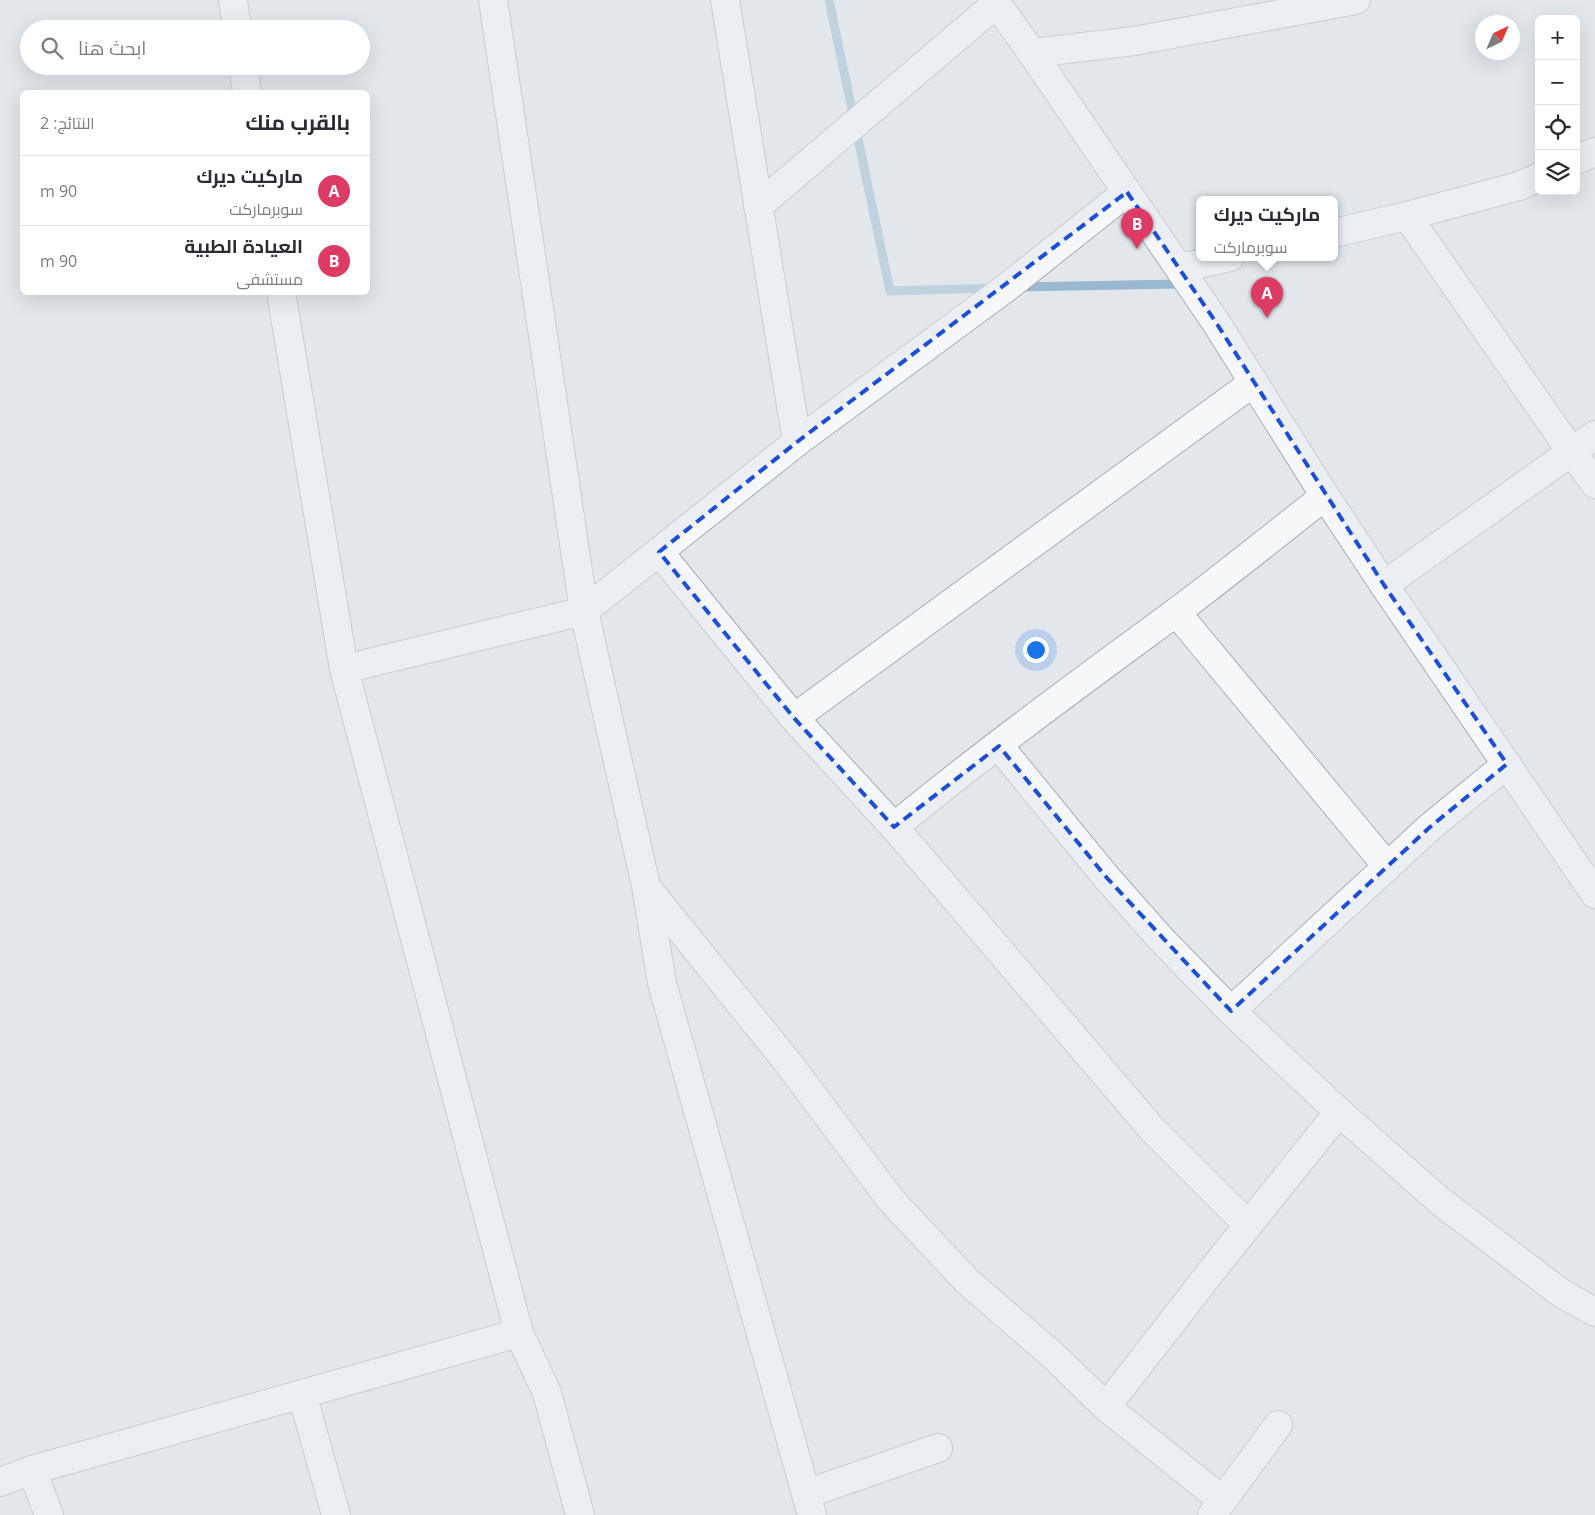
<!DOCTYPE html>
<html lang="ar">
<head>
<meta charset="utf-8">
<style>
	:root { --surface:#fff; --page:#f7f7f7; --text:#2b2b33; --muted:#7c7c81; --line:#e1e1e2; --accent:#dc3c63 }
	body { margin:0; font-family:"Open Sans",Cairo,sans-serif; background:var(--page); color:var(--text); direction:rtl }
	.controls { position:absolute; right:15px; top:15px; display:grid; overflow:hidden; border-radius:8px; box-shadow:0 5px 20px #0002 }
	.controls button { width:45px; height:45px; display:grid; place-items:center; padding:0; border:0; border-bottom:1px solid var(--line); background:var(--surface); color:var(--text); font:25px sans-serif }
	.compass { position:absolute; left:1475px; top:15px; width:45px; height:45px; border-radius:50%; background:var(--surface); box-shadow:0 5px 20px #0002; rotate:44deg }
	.you { position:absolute; left:1035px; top:649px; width:18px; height:18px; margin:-12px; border:4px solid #fff; border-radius:50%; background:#1a73e8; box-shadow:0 0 0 8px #1a73e833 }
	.badge { display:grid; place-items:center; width:32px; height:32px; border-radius:50%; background:var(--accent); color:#fff; font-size:16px; font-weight:700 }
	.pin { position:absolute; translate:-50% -41px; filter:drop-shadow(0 1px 2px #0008) }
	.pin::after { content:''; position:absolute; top:26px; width:18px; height:15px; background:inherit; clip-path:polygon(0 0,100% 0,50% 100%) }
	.popup { position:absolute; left:1196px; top:196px; width:142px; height:65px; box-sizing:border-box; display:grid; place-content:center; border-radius:8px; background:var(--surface); filter:drop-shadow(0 1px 4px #0005); font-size:16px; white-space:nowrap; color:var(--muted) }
	.popup b { font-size:19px; color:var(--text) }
	.popup::after { content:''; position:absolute; left:50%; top:100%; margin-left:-10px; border:10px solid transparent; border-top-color:var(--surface) }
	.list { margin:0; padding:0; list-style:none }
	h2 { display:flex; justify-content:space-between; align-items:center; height:65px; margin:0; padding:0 20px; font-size:21px }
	h2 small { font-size:16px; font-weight:400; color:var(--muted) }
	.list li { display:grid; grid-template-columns:32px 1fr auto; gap:15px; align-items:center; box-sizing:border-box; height:70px; padding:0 20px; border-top:1px solid var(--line) }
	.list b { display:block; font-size:19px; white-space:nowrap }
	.list p { margin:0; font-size:16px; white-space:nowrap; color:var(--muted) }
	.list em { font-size:16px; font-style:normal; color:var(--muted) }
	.icon { flex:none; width:28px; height:28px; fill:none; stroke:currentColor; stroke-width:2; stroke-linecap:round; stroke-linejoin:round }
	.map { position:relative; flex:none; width:1595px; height:1515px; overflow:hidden; direction:ltr }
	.search { position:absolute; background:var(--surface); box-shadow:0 5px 20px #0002; left:20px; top:20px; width:350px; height:55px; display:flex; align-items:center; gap:12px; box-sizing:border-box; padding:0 18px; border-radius:28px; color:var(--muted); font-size:19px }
	.panel { position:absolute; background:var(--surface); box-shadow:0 5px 20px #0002; left:20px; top:90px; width:350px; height:205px; border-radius:8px; direction:rtl }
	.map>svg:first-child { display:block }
</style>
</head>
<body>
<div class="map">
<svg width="1595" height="1515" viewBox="0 0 1595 1515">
	<rect width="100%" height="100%" fill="#e2e7ec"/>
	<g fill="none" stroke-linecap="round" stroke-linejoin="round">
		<g stroke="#9ab8cf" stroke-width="9">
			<path d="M 829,0 L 890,291 L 994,288"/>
			<path d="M 1017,287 L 1179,284"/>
		</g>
		<g stroke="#a6aeb7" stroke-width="30">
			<g id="minor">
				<path d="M 233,0 L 237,29"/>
				<path d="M 493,0 L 584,611 L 646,886 L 662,983 L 812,1515"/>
				<path d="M 725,0 L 797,442"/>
				<path d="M 994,0 L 1032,53 L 1215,321 L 1325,496 L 1384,585 L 1595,894"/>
				<path d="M 1032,53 L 1134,41 L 1356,0"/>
				<path d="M 243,66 L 247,92"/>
				<path d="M 1576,160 L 1595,152"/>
				<path d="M 758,206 L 996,4"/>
				<path d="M 1407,216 L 1571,451 L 1595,484"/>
				<path d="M 1334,233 L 1407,216 L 1519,186 L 1539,177"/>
				<path d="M 1180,268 L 1230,257"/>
				<path d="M 281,292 L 344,669 L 519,1333 L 547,1393 L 580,1515"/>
				<path d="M 659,552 L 794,718 L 894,827 L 1152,1129 L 1248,1225"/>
				<path d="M 1384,585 L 1595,435"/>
				<path d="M 1176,612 L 1387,866"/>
				<path d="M 344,669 L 584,611 L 797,442 L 1006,288 L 1127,192"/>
				<path d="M 794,718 L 1254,382"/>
				<path d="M 999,746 L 1107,878 L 1161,939 L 1231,1011 L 1339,1112 L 1440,1201 L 1561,1293 L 1595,1312"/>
				<path d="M 894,827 C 985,752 1080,683 1175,613 C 1226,575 1275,535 1325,496"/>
				<path d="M 647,888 L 789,1064 L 891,1200 L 968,1282 L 1056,1358 L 1106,1407 L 1222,1500"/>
				<path d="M 1231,1011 L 1430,827 L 1507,764"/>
				<path d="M 302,1394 L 336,1515"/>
				<path d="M 1106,1407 L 1221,1259 L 1339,1112"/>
				<path d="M 32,1470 L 49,1515"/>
				<path d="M 0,1482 L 32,1470 L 519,1333"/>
				<path d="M 806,1494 L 938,1448"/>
				<path d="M 1212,1515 L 1278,1425"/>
			</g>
		</g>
		<use href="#minor" stroke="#f5f7f9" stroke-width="28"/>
	</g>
	<path d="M0 0H1595V1515H0ZM 1127,192 L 1215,321 L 1384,585 L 1507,764 L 1430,827 L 1231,1011 L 1107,878 L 999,746 L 894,827 L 794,718 L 659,552 L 797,442 Z" fill="#e2e7ec" fill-opacity=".55" fill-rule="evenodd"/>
	<path fill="none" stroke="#1d4ed8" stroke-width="4" stroke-dasharray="10 6" stroke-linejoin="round" d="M 1127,192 L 1215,321 L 1384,585 L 1507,764 L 1430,827 L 1231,1011 L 1107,878 L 999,746 L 894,827 L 794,718 L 659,552 L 797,442 Z"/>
</svg>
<div class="controls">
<button>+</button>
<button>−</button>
<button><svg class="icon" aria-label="locate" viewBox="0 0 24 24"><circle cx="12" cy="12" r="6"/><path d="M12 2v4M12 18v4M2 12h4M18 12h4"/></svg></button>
<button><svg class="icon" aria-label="layers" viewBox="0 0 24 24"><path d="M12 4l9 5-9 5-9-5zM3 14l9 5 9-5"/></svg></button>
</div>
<svg class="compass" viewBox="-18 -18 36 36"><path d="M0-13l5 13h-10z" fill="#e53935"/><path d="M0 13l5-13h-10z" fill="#7c7c81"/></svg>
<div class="you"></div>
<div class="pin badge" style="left:1267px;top:318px">A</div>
<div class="popup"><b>ماركيت ديرك</b>سوبرماركت</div>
<div class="pin badge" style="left:1137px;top:249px">B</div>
<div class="search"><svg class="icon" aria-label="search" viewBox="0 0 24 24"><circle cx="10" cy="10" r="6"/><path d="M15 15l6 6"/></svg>ابحث هنا</div>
<section class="panel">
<h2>بالقرب منك<small>النتائج: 2</small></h2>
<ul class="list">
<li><span class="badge">A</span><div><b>ماركيت ديرك</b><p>سوبرماركت</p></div><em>90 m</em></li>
<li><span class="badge">B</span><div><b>العيادة الطبية</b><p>مستشفى</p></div><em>90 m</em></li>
</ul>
</section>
</div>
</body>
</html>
